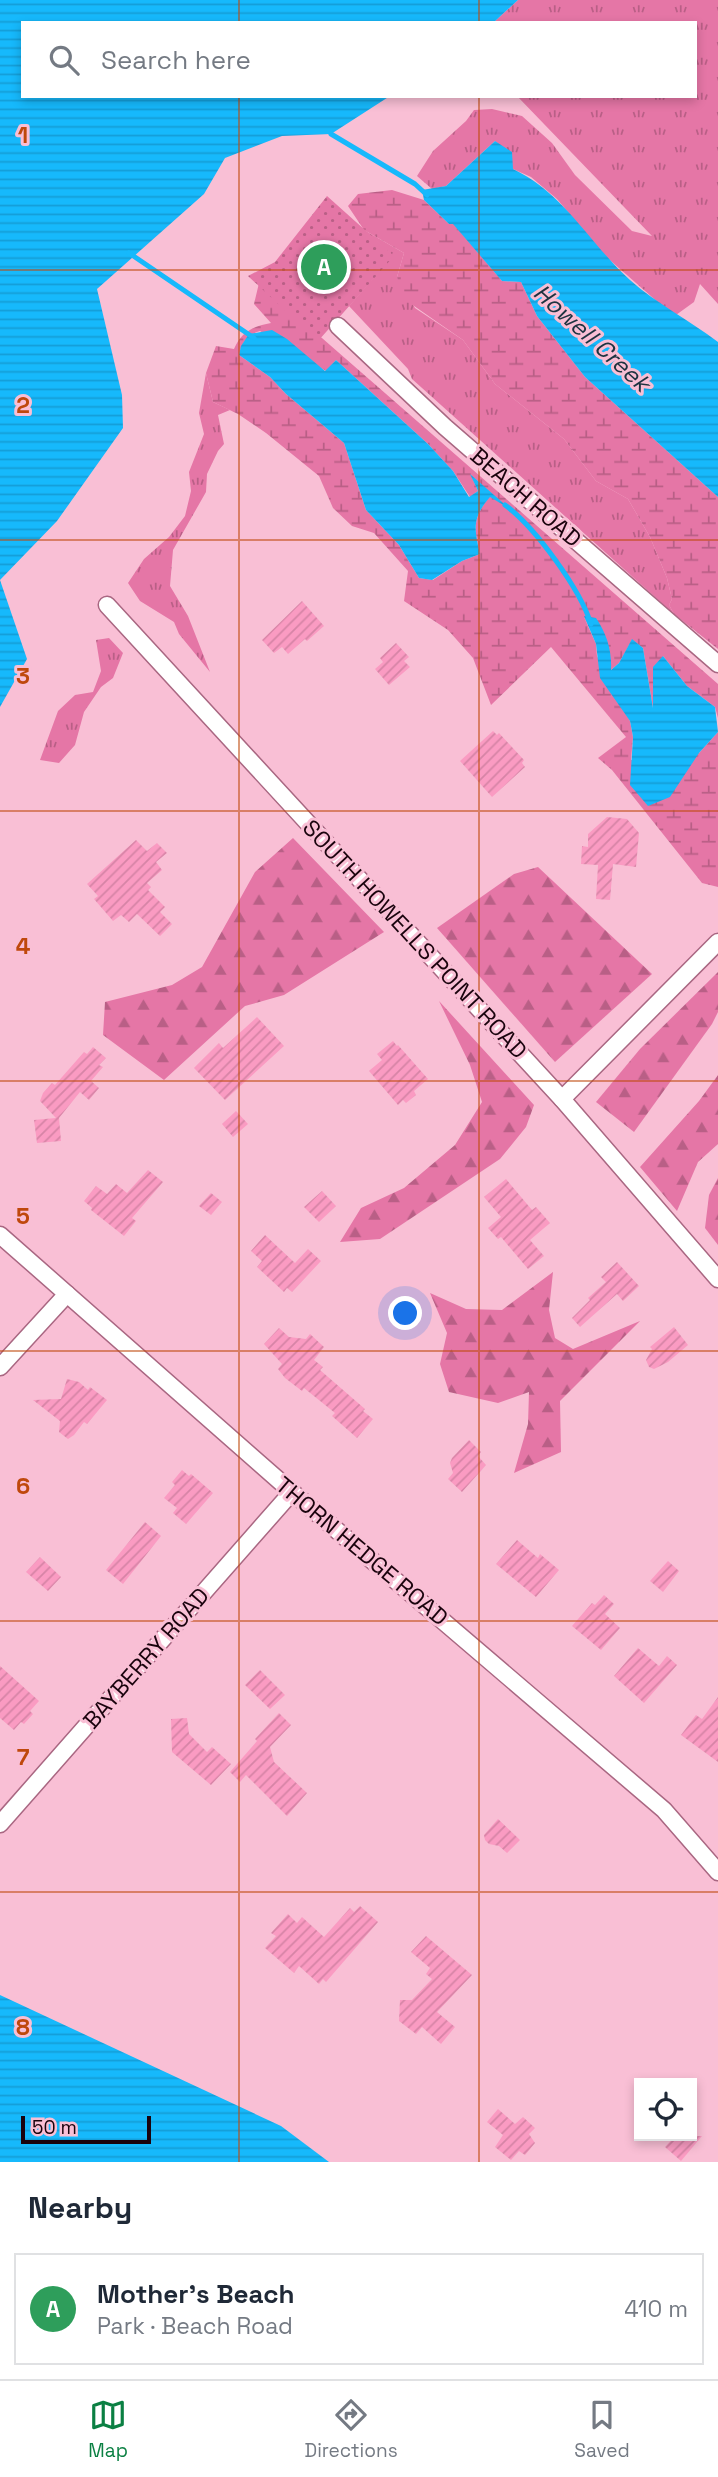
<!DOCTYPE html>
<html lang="en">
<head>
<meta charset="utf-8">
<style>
	:root { --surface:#fff; --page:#f2f2f3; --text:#1f2937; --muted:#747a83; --line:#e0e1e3; --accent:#0b8043 }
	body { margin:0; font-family:"Space Grotesk",sans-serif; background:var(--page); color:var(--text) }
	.controls { position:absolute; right:21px; bottom:21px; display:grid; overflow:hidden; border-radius:0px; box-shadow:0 4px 10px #0003 }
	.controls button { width:63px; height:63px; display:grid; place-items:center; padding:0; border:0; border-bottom:2px solid var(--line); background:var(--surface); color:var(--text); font:35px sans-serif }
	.scale { position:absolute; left:21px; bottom:18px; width:130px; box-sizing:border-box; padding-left:7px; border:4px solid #1a030d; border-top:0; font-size:19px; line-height:24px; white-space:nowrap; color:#1a030d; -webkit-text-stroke:5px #f9bfd5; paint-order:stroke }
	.you { position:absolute; left:406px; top:1314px; width:24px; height:24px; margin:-18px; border:5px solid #fff; border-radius:50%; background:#1a73e8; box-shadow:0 0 0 10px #1a73e833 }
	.badge { display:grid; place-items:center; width:46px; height:46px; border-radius:50%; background:var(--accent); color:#fff; font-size:23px; font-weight:700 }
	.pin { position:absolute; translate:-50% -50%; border:4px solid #fff; box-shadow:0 2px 7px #0006 }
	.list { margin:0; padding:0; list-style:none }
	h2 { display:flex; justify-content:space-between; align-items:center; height:91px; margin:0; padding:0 28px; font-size:30px }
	h2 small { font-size:23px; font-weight:400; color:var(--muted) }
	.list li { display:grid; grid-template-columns:46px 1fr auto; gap:21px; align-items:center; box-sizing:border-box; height:112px; margin:0 14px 14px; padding:0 14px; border:2px solid var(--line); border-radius:0px }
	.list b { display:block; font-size:26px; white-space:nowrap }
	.list p { margin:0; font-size:23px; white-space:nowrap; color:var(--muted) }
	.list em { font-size:23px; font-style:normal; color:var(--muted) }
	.icon { flex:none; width:38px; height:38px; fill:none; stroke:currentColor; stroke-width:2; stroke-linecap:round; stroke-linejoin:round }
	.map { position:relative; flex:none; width:718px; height:2162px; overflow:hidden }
	.search { position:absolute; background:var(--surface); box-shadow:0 4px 10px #0003; left:21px; right:21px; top:21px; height:77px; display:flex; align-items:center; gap:18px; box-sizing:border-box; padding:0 24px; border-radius:0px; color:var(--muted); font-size:26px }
	.sheet { height:217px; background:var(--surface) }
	nav { display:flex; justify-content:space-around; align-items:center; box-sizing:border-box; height:98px; border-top:2px solid var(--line); background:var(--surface); font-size:19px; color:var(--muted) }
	nav a { display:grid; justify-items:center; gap:4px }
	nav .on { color:var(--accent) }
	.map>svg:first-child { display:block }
</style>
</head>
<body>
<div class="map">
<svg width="718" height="2162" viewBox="0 0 718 2162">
	<defs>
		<pattern id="grass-tufts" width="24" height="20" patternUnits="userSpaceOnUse" patternTransform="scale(1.75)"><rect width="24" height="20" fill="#e576a6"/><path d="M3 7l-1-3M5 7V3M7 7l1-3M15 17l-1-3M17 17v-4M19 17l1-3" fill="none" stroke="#b95f86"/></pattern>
		<pattern id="forest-firs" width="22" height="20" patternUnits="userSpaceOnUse" patternTransform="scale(1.75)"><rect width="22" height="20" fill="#e576a6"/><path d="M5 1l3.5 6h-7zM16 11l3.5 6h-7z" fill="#b95f86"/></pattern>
		<pattern id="wetland-marsh" width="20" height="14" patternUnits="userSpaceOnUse" patternTransform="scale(1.75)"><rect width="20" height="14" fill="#e576a6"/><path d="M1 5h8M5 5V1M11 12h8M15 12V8" fill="none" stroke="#b95f86"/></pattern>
		<pattern id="park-dots" width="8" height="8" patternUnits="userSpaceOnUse" patternTransform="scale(1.75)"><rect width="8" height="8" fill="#e576a6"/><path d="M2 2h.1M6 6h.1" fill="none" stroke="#b95f86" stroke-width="1.8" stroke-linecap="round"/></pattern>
		<pattern id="water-rules" width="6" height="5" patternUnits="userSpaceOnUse" patternTransform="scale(1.75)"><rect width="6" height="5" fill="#16b9fc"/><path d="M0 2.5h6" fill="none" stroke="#149dd7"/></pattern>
		<pattern id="building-hatch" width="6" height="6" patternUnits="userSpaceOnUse" patternTransform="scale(1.75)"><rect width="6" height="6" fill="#fa9bc2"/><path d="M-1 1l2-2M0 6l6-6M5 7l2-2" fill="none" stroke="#d684a6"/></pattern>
	</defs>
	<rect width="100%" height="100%" fill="#f9bfd5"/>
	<g fill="url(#grass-tufts)">
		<path d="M 518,0 L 718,0 L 718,304 L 700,284 L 694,302 L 676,315 L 661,305 L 603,254 L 557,199 L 531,177 L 513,169 L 495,141 L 446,186 L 432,189 L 417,176 L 433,151 L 466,121 L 474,110 L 492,109 L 522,116 L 552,143 L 575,175 L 632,231 L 652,236 L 517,96 L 695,96 L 695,23 L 493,23 Z"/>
		<path d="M 364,230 L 404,253 L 397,277 L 415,308 L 463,340 L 495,384 L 564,439 L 596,481 L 628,499 L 650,537 L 667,578 L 672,599 L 669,605 L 674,614 L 412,379 L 408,369 L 349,306 L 393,256 Z"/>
		<path d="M 206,373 L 213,402 L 230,410 L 218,415 L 224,444 L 218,451 L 207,474 L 206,492 L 173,550 L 170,586 L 188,616 L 210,672 L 179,634 L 174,622 L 140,601 L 128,583 L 144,559 L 169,537 L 185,516 L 191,491 L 189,472 L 204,434 L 199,413 Z"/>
		<path d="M 109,638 L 123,653 L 113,678 L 101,687 L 84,712 L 75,745 L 59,763 L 40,760 L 58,711 L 75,695 L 93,692 L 101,671 L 96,640 Z"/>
	</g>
	<g fill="url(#forest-firs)">
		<path d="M 293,838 L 384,932 L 284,995 L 245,1006 L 164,1080 L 103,1035 L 105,1002 L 172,985 L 202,967 L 255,872 Z"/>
		<path d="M 538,867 L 652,974 L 555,1062 L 437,928 L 514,874 Z"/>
		<path d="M 718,972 L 718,1012 L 712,1024 L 634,1132 L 596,1102 L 640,1049 Z"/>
		<path d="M 439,1001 L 534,1105 L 526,1127 L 500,1159 L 380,1239 L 340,1242 L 361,1208 L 404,1188 L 455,1145 L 482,1102 L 470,1065 Z"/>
		<path d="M 718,1075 L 718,1144 L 698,1162 L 677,1211 L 640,1167 L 699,1101 Z"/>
		<path d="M 718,1178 L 718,1245 L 705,1228 L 709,1195 Z"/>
		<path d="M 553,1272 L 549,1310 L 555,1338 L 573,1349 L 640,1321 L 560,1401 L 561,1452 L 514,1473 L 528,1424 L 529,1392 L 498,1403 L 449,1392 L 440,1364 L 447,1333 L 430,1293 L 466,1309 L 502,1310 Z"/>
	</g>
	<g fill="url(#wetland-marsh)" fill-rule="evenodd">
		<path d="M 392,190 L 424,200 L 449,224 L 453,223 L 502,281 L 521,282 L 537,316 L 585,377 L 718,497 L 718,649 L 674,614 L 669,605 L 672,599 L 667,578 L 650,537 L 628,499 L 596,481 L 564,439 L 495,384 L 463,340 L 404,299 L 397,277 L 404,253 L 364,230 L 348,206 L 358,194 Z"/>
		<path d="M 259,283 L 718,684 L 718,718 L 715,707 L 687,686 L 663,656 L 654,714 L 643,648 L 632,640 L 619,663 L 611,670 L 584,617 L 596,644 L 597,656 L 630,721 L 633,737 L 631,760 L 699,753 L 718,732 L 718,887 L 702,883 L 612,770 L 598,758 L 626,737 L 551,647 L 491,705 L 473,658 L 448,630 L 404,601 L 408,571 L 374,533 L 352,526 L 333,508 L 319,476 L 266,433 L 238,414 L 213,402 L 206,373 L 216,346 L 234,349 C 241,332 253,326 271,323 L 254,304 ZM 260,331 L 326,371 L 336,360 L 428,444 L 453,471 L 470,497 L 478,491 L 471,475 L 505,506 L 490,496 C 472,519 474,528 480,554 L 462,561 L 433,580 L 419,578 L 399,545 L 366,510 L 344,443 L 286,394 L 270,377 L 239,355 C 242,342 247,335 260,331 Z"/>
	</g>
	<path fill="url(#park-dots)" d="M 327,196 L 394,256 L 318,341 L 248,276 L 275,262 Z"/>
	<g fill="url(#water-rules)">
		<path d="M 0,0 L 518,0 L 493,23 L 23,23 L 23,96 L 390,96 L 331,134 L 282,136 L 225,158 L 204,194 L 97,289 L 122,395 L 123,428 L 57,521 L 0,580 L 27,659 L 0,707 Z"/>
		<path d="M 495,141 L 512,152 L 513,169 C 563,192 590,244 630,280 C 657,304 689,320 718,342 L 718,497 L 585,377 L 537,316 L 521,282 L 502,281 L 453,224 L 449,224 L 424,200 L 422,190 L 446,186 Z"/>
		<path d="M 272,330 L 287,339 L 325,371 L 336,360 L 428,444 L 453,471 L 469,497 L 478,491 L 470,474 L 510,509 L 490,497 C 472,518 474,528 480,554 L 462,561 L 432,580 L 419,578 L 399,545 L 366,510 L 344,443 L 286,394 L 270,377 L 239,355 L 241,346 L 249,334 Z"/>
		<path d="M 584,616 L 596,618 C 607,634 612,651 611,670 L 619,663 L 632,639 L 643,648 L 653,708 L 653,667 L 663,656 L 687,686 L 715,707 L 718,732 L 699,753 L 670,797 L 648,806 L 630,785 L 633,737 L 630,721 L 600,678 L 596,644 Z"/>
		<path d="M 0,1995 L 281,2126 L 329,2162 L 0,2162 Z"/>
	</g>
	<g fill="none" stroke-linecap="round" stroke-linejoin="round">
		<g stroke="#16b9fc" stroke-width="5">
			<path d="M 331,134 L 415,184 L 427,195"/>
			<path d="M 129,253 L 254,338"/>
			<path d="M 505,505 C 535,527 580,589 591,624"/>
		</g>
	</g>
	<g fill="url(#building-hatch)">
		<path d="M 302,601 L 324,626 L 307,641 L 305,639 L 288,654 L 282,647 L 274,653 L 262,640 Z"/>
		<path d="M 396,643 L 409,657 L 404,661 L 410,667 L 389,685 L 375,669 L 383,662 L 380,658 Z"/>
		<path d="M 493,731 L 497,735 L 499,733 L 524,760 L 522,763 L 525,767 L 492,797 L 460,761 Z"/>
		<path d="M 607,817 L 627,819 L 639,833 L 636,867 L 613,864 L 610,900 L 596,899 L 598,865 L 581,864 L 582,846 L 588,847 L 588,834 Z"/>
		<path d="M 136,840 L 147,851 L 157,843 L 167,853 L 156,862 L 162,870 L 147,883 L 151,887 L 148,890 L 165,907 L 160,912 L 172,924 L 160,936 L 137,914 L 129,922 L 121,915 L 113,921 L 94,899 L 98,896 L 87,884 Z"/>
		<path d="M 257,1017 L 284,1046 L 225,1100 L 194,1068 L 219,1043 L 223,1048 Z"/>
		<path d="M 393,1041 L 397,1046 L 398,1045 L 428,1079 L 414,1091 L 416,1095 L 406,1103 L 403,1100 L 398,1105 L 369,1071 L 382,1060 L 377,1054 Z"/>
		<path d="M 93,1047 L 106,1058 L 99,1065 L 103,1067 L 91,1081 L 99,1088 L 89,1100 L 80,1092 L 59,1118 L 61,1141 L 37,1143 L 34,1120 L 56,1118 L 40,1101 L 43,1093 L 52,1083 L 55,1085 L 84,1052 L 87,1054 Z"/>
		<path d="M 236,1111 L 248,1124 L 233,1137 L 222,1124 Z"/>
		<path d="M 148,1170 L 163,1182 L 132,1218 L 136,1221 L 124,1236 L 91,1210 L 92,1208 L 84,1201 L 96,1186 L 107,1194 L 116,1184 L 127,1193 Z"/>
		<path d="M 506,1179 L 532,1210 L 536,1207 L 550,1223 L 530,1240 L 544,1256 L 528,1269 L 501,1237 L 498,1239 L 488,1228 L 501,1217 L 484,1197 Z"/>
		<path d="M 322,1191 L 336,1206 L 319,1222 L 304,1207 Z"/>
		<path d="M 211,1193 L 222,1202 L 211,1215 L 199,1206 Z"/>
		<path d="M 265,1235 L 295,1263 L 308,1249 L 321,1261 L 292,1292 L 287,1288 L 284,1292 L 257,1267 L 262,1261 L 251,1251 Z"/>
		<path d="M 617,1262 L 639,1286 L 623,1301 L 617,1294 L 580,1327 L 572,1318 L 590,1300 L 588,1298 L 606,1282 L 601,1277 Z"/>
		<path d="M 674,1327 L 688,1345 L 668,1362 L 654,1369 L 649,1367 L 646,1360 L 652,1349 L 650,1347 Z"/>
		<path d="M 279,1328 L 289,1337 L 306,1339 L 310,1334 L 324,1347 L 314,1360 L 323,1367 L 320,1370 L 365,1409 L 363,1411 L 373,1419 L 357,1438 L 332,1416 L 335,1413 L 304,1388 L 302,1391 L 285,1378 L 278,1369 L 282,1364 L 264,1344 Z"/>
		<path d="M 67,1379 L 79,1382 L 88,1390 L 90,1387 L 107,1400 L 87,1424 L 84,1422 L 74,1435 L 68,1439 L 59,1432 L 60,1421 L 33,1400 L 61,1399 Z"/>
		<path d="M 469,1440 L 481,1452 L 478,1456 L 486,1465 L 462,1492 L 448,1479 L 453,1473 L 450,1463 L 452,1458 Z"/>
		<path d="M 182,1470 L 189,1476 L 191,1474 L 213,1493 L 186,1524 L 173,1513 L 177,1508 L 164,1498 L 175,1485 L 172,1482 Z"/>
		<path d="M 145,1522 L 161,1536 L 123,1584 L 106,1570 Z"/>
		<path d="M 517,1540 L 538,1558 L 540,1554 L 559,1570 L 536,1597 L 496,1564 Z"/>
		<path d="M 40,1557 L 61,1577 L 48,1591 L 26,1572 Z"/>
		<path d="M 668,1561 L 679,1571 L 663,1592 L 650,1581 Z"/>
		<path d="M 604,1595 L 614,1604 L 605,1614 L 620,1628 L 601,1650 L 572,1626 L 592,1603 L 595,1605 Z"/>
		<path d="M 638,1648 L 659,1666 L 667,1656 L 677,1665 L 644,1703 L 614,1676 Z"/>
		<path d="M 0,1666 L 39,1701 L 30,1711 L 33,1714 L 24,1724 L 21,1722 L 14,1730 L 0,1718 Z"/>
		<path d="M 260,1670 L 285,1695 L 270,1709 L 245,1685 Z"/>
		<path d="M 718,1697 L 718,1762 L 681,1735 L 696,1715 L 702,1719 Z"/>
		<path d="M 279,1713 L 291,1725 L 270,1747 L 274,1762 L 307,1793 L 287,1816 L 246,1775 L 240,1782 L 230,1772 L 257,1741 L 255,1739 Z"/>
		<path d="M 187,1718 L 189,1734 L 207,1752 L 212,1747 L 231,1764 L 211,1785 L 172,1752 L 171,1719 Z"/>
		<path d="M 498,1819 L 520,1840 L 507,1853 L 499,1846 L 489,1844 L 485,1840 L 484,1835 Z"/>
		<path d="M 360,1906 L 378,1922 L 326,1982 L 323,1979 L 319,1984 L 299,1966 L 294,1973 L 265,1948 L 276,1936 L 271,1933 L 288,1914 L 297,1923 L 302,1917 L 324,1937 L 350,1908 L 354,1912 Z"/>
		<path d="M 426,1936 L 472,1975 L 437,2012 L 455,2027 L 441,2044 L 422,2027 L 416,2034 L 399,2021 L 400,2000 L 412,2000 L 432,1979 L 426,1974 L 430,1968 L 411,1952 Z"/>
		<path d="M 498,2109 L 515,2124 L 523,2117 L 535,2128 L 529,2134 L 535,2143 L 525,2155 L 519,2151 L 511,2160 L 495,2147 L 503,2135 L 487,2122 Z"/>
		<path d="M 675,2136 L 702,2136 L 681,2161 L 665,2147 Z"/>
	</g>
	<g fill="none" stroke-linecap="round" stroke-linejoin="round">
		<g stroke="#a96782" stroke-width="19">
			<g id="street">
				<path d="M 338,326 L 445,427 L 718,664"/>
				<path d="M 107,605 L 562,1099 L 718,1279"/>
				<path d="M 562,1099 L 718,942"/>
				<path d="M 0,1235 L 292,1492 L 664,1810 L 718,1872"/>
				<path d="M 0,1367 L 67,1294"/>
				<path d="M 0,1824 L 292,1492"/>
			</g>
		</g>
		<use href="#street" stroke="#fff" stroke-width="16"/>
	</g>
	<path fill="none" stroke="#bf480c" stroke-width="2" stroke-opacity="0.55" d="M 239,0 L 239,23M 479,0 L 479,23M 239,96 L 239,2162M 479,96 L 479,2162M 0,270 L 718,270M 0,540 L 718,540M 0,811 L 718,811M 0,1081 L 718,1081M 0,1351 L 718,1351M 0,1621 L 718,1621M 0,1892 L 718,1892"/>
	<g text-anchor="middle" stroke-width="6" stroke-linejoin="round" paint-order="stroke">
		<g font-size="23" fill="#1a030d" stroke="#f9bfd5">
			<text transform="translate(526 497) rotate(41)" y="8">BEACH ROAD</text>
			<text transform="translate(415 939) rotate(47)" y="8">SOUTH HOWELLS POINT ROAD</text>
			<text transform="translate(362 1551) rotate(40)" y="8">THORN HEDGE ROAD</text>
			<text transform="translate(146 1658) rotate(-49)" y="8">BAYBERRY ROAD</text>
		</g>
		<g font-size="24" font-style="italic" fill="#1d3340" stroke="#f9bfd5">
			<text transform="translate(592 338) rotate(42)" y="8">Howell Creek</text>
		</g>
	</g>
	<g font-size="23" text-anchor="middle" font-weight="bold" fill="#bf480c" stroke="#f9bfd5" stroke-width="6" stroke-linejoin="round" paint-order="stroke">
		<text x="23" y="143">1</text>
		<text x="23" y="413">2</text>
		<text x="23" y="684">3</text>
		<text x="23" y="954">4</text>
		<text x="23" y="1224">5</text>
		<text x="23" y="1494">6</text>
		<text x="23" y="1765">7</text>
		<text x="23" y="2035">8</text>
	</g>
</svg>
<div class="controls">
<button><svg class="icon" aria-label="locate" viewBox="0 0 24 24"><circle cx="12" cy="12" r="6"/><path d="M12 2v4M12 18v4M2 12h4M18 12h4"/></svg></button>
</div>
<div class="scale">50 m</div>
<div class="you"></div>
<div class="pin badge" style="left:324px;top:267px;background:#2e9e5b">A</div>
<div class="search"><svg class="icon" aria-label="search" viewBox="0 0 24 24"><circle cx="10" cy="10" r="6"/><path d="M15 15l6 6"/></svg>Search here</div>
</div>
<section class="sheet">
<h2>Nearby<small></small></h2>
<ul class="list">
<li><span class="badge" style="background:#2e9e5b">A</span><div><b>Mother's Beach</b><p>Park · Beach Road</p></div><em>410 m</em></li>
</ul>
</section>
<nav>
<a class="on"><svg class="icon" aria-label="map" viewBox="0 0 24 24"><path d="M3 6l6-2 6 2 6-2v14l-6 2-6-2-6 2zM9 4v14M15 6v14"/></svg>Map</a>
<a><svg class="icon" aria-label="directions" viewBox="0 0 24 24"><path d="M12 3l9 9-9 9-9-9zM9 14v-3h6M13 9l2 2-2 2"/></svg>Directions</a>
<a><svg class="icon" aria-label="saved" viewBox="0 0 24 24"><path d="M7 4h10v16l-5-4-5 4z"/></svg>Saved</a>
</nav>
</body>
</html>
